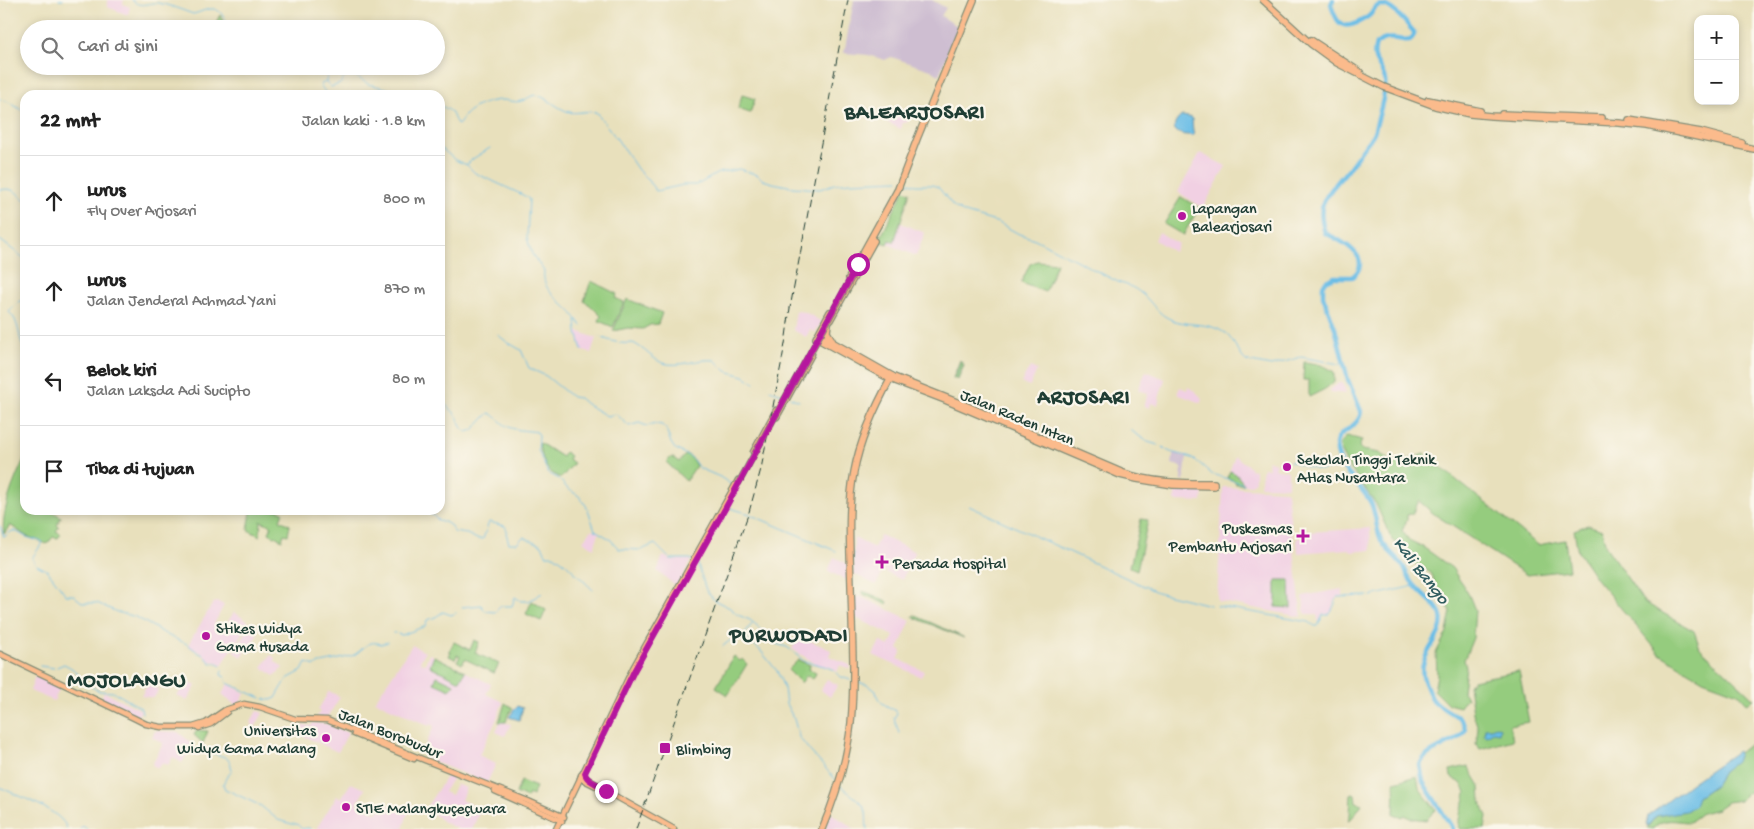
<!DOCTYPE html>
<html lang="id">
<head>
<meta charset="utf-8">
<style>
	:root { --surface:#fff; --page:#f6f6f6; --text:#222; --muted:#767676; --line:#e0e0e0 }
	body { margin:0; font-family:"Gochi Hand",sans-serif; background:var(--page); color:var(--text) }
	.controls { position:absolute; right:15px; top:15px; display:grid; overflow:hidden; border-radius:10px; box-shadow:0 2px 8px #0003 }
	.controls button { width:45px; height:45px; display:grid; place-items:center; padding:0; border:0; border-bottom:1px solid var(--line); background:var(--surface); color:var(--text); font:25px sans-serif }
	.stop { position:absolute; width:15px; height:15px; margin:-11px; border:4px solid #b5179e; border-radius:50%; background:#fff }
	.stop.end { background:#b5179e; border-color:#fff; box-shadow:0 1px 5px #0008 }
	.list { margin:0; padding:0; list-style:none }
	h2 { display:flex; justify-content:space-between; align-items:center; height:65px; margin:0; padding:0 20px; font-size:21px }
	h2 small { font-size:16px; font-weight:400; color:var(--muted) }
	.list li { display:grid; grid-template-columns:32px 1fr auto; gap:15px; align-items:center; box-sizing:border-box; height:90px; padding:0 20px; border-top:1px solid var(--line) }
	.list b { display:block; font-size:19px; white-space:nowrap }
	.list p { margin:0; font-size:16px; white-space:nowrap; color:var(--muted) }
	.list em { font-size:16px; font-style:normal; color:var(--muted) }
	.icon { flex:none; width:28px; height:28px; fill:none; stroke:currentColor; stroke-width:2; stroke-linecap:round; stroke-linejoin:round }
	.map { position:relative; flex:none; width:1754px; height:829px; overflow:hidden }
	.search { position:absolute; background:var(--surface); box-shadow:0 2px 8px #0003; left:20px; top:20px; width:425px; height:55px; display:flex; align-items:center; gap:12px; box-sizing:border-box; padding:0 18px; border-radius:28px; color:var(--muted); font-size:19px }
	.panel { position:absolute; background:var(--surface); box-shadow:0 2px 8px #0003; left:20px; top:90px; width:425px; height:425px; border-radius:15px }
	.map>svg:first-child { display:block }
</style>
</head>
<body>
<div class="map">
<svg width="1754" height="829" viewBox="0 0 1754 829">
	<rect width="100%" height="100%" fill="#fbf7ec"/>
	<filter id="ink" filterUnits="userSpaceOnUse"><feTurbulence type="fractalNoise" baseFrequency=".02" numOctaves="2"/><feDisplacementMap in="SourceGraphic" scale="10" xChannelSelector="R" yChannelSelector="G"/><feConvolveMatrix kernelMatrix="1 2 1 2 8 2 1 2 1" color-interpolation-filters="sRGB"/></filter>
	<filter id="wash" filterUnits="userSpaceOnUse"><feTurbulence type="fractalNoise" baseFrequency=".0096" numOctaves="4" result="noise"/><feDisplacementMap in="SourceGraphic" scale="20" xChannelSelector="R" yChannelSelector="G"/><feGaussianBlur stdDeviation="1.12" result="paint"/><feColorMatrix in="noise" values="0 0 0 0 0 0 0 0 0 0 0 0 0 0 0 0 0 1.4 0 .05"/><feComposite in="paint" operator="in"/></filter>
	<g filter="url(#wash)">
		<rect width="100%" height="100%" fill="#e8e0bc"/>
		<g fill="#f1d0e3">
			<path d="M 108,0 L 124,0 L 123,4 L 130,7 L 128,15 L 107,7 Z"/>
			<path d="M 889,112 L 908,119 L 907,123 L 903,122 L 901,129 L 884,121 Z"/>
			<path d="M 1200,153 L 1226,166 L 1203,208 L 1178,192 Z"/>
			<path d="M 901,223 L 925,233 L 916,256 L 888,244 L 890,240 L 894,241 Z"/>
			<path d="M 1159,232 L 1178,244 L 1174,252 L 1155,240 Z"/>
			<path d="M 796,311 L 805,312 L 822,322 L 815,332 L 810,330 L 806,337 L 793,330 Z"/>
			<path d="M 577,331 L 596,338 L 591,353 L 582,351 Z"/>
			<path d="M 1030,367 L 1037,370 L 1030,386 L 1021,383 Z"/>
			<path d="M 1146,371 L 1165,379 L 1160,395 L 1158,405 L 1151,403 L 1150,408 L 1144,406 L 1148,393 L 1138,390 Z"/>
			<path d="M 1340,382 L 1343,383 L 1346,394 L 1330,392 L 1330,390 Z"/>
			<path d="M 1180,387 L 1187,390 L 1188,387 L 1196,392 L 1203,399 L 1201,403 L 1177,394 Z"/>
			<path d="M 1235,456 L 1250,467 L 1250,469 L 1255,470 L 1255,480 L 1252,485 L 1236,484 L 1235,481 L 1227,478 Z"/>
			<path d="M 1267,460 L 1276,463 L 1274,468 L 1288,471 L 1288,487 L 1260,486 L 1263,468 L 1269,468 Z"/>
			<path d="M 1175,487 L 1203,488 L 1202,502 L 1175,501 Z"/>
			<path d="M 1223,487 L 1285,490 L 1287,492 L 1302,617 L 1217,601 Z"/>
			<path d="M 1370,528 L 1371,550 L 1352,552 L 1348,549 L 1298,553 L 1297,538 L 1309,537 L 1309,532 Z"/>
			<path d="M 592,529 L 599,533 L 594,548 L 583,541 Z"/>
			<path d="M 880,535 L 915,552 L 902,580 L 883,571 L 876,585 L 854,574 L 854,538 L 874,548 Z"/>
			<path d="M 663,556 L 672,560 L 691,560 L 677,587 L 657,571 Z"/>
			<path d="M 834,557 L 848,564 L 848,581 L 828,571 Z"/>
			<path d="M 1342,589 L 1343,596 L 1337,597 L 1333,604 L 1332,610 L 1328,614 L 1323,614 L 1319,621 L 1318,621 L 1317,614 L 1306,614 L 1304,610 L 1303,596 Z"/>
			<path d="M 859,596 L 911,620 L 898,649 L 902,651 L 898,659 L 924,671 L 921,677 L 873,655 L 880,641 L 889,646 L 894,636 L 854,617 L 854,599 Z"/>
			<path d="M 218,602 L 224,605 L 214,624 L 223,629 L 234,612 L 249,622 L 222,665 L 218,662 L 209,661 L 204,654 L 190,647 L 189,643 L 213,603 Z"/>
			<path d="M 249,628 L 258,634 L 242,657 L 233,652 Z"/>
			<path d="M 799,636 L 831,650 L 829,656 L 850,665 L 850,669 L 840,665 L 837,672 L 830,667 L 818,665 L 792,649 Z"/>
			<path d="M 412,645 L 425,652 L 420,662 L 425,664 L 429,654 L 491,684 L 486,694 L 503,702 L 495,723 L 479,755 L 496,764 L 487,783 L 425,758 L 429,750 L 424,748 L 434,726 L 430,724 L 429,726 L 375,701 Z"/>
			<path d="M 271,655 L 275,658 L 274,660 L 283,668 L 274,676 L 262,667 Z"/>
			<path d="M 35,676 L 60,687 L 54,701 L 30,691 Z"/>
			<path d="M 827,679 L 838,685 L 830,697 L 821,690 Z"/>
			<path d="M 187,681 L 196,686 L 187,701 L 177,696 Z"/>
			<path d="M 148,684 L 159,689 L 154,698 L 141,696 Z"/>
			<path d="M 228,684 L 245,693 L 240,703 L 235,705 L 222,694 Z"/>
			<path d="M 329,691 L 340,697 L 327,718 L 317,717 L 320,712 L 318,710 Z"/>
			<path d="M 104,692 L 141,710 L 137,718 L 100,700 Z"/>
			<path d="M 257,711 L 263,713 L 254,729 L 251,727 L 253,724 L 250,723 Z"/>
			<path d="M 500,722 L 511,724 L 505,736 L 496,732 Z"/>
			<path d="M 313,723 L 327,724 L 348,733 L 338,752 L 299,734 L 303,725 L 311,726 Z"/>
			<path d="M 155,731 L 178,732 L 193,744 L 182,763 L 173,757 L 168,765 L 163,763 L 158,768 L 152,765 L 163,743 L 152,737 Z"/>
			<path d="M 448,774 L 454,776 L 444,792 L 451,795 L 456,784 L 466,788 L 461,800 L 481,809 L 472,829 L 458,829 L 445,823 L 431,812 L 430,814 L 422,810 L 425,809 Z"/>
			<path d="M 351,783 L 365,789 L 357,804 L 377,813 L 384,803 L 408,813 L 403,829 L 316,829 L 337,796 L 341,798 Z"/>
			<path d="M 831,813 L 855,829 L 825,829 Z"/>
		</g>
		<g fill="#cebed1">
			<path d="M 854,0 L 932,0 L 946,8 L 941,16 L 959,27 L 939,75 L 931,70 L 891,57 L 885,60 L 868,55 L 844,53 Z"/>
			<path d="M 1174,453 L 1187,457 L 1184,481 L 1181,480 L 1182,467 L 1172,464 Z"/>
		</g>
		<g fill="#95cc7e" stroke="#5a8459">
			<path d="M 220,15 L 227,29 L 214,29 L 214,26 Z"/>
			<path d="M 742,95 L 755,99 L 750,113 L 738,109 Z"/>
			<path d="M 904,190 L 910,192 L 894,242 L 890,240 L 888,244 L 879,241 Z"/>
			<path d="M 1181,197 L 1199,208 L 1183,235 L 1164,224 Z"/>
			<path d="M 1037,261 L 1057,263 L 1045,292 L 1021,283 L 1030,264 Z"/>
			<path d="M 591,281 L 617,294 L 615,298 L 624,302 L 613,327 L 599,321 L 601,316 L 590,305 L 584,301 Z"/>
			<path d="M 627,299 L 662,313 L 658,324 L 650,325 L 643,329 L 628,328 L 613,331 Z"/>
			<path d="M 1304,362 C 1315,363 1325,365 1334,372 L 1334,382 L 1325,389 L 1309,397 L 1309,380 L 1303,380 Z"/>
			<path d="M 1347,436 L 1362,440 L 1359,447 L 1362,450 L 1379,453 L 1391,461 L 1400,462 L 1424,454 L 1538,545 L 1565,540 L 1569,570 L 1527,575 L 1434,514 L 1419,501 L 1412,514 L 1407,515 L 1407,520 L 1402,531 L 1409,540 L 1423,547 L 1452,568 L 1469,595 L 1475,610 L 1473,638 L 1464,660 L 1466,666 L 1463,692 L 1467,697 L 1460,707 L 1448,704 L 1434,690 L 1437,675 L 1436,653 L 1447,632 L 1451,611 L 1436,592 L 1433,577 L 1431,573 L 1408,559 L 1390,536 L 1376,504 L 1346,462 L 1341,452 L 1340,444 Z"/>
			<path d="M 540,443 L 562,457 L 565,452 L 570,456 L 568,459 L 574,463 L 561,478 C 543,470 545,463 539,446 Z"/>
			<path d="M 686,454 L 692,458 L 696,466 L 686,481 L 666,462 L 672,457 L 679,462 Z"/>
			<path d="M 25,458 L 25,510 L 50,510 L 61,517 L 57,525 L 59,527 L 56,531 L 61,534 L 58,538 L 53,537 L 47,544 L 26,536 L 10,525 L 4,534 C 0,514 15,477 25,458 Z"/>
			<path d="M 1230,471 L 1236,474 L 1244,484 L 1236,484 L 1235,481 L 1227,478 Z"/>
			<path d="M 249,510 L 278,510 L 283,512 L 280,520 L 290,525 L 288,535 L 284,534 L 282,540 L 269,533 L 272,526 L 261,521 L 260,536 L 248,530 L 251,512 Z"/>
			<path d="M 1141,519 L 1148,520 L 1137,570 L 1130,567 Z"/>
			<path d="M 1588,525 L 1602,530 L 1606,547 L 1644,602 L 1694,631 L 1700,648 L 1754,699 L 1747,703 L 1738,693 L 1703,680 L 1660,654 L 1597,580 L 1578,552 L 1574,530 Z"/>
			<path d="M 1276,580 L 1290,580 L 1291,608 L 1276,607 Z"/>
			<path d="M 863,591 L 887,601 L 888,603 L 886,604 L 863,594 Z"/>
			<path d="M 532,601 L 546,610 L 541,621 L 526,614 Z"/>
			<path d="M 914,615 L 963,637 L 964,638 L 913,617 Z"/>
			<path d="M 474,640 L 479,642 L 475,653 L 499,664 L 494,673 L 465,659 L 462,664 L 457,661 L 460,656 L 457,655 L 455,659 L 449,656 L 451,652 L 449,651 L 454,642 L 470,650 Z"/>
			<path d="M 434,656 L 465,671 L 460,681 L 430,666 Z"/>
			<path d="M 734,656 L 740,661 L 742,659 L 747,664 L 728,695 L 716,687 Z"/>
			<path d="M 798,660 L 810,665 L 809,669 L 816,673 L 813,679 L 807,675 L 801,683 L 788,670 Z"/>
			<path d="M 1519,671 L 1529,722 L 1510,725 L 1513,740 L 1480,749 L 1476,744 L 1478,728 L 1473,713 L 1469,685 L 1473,680 Z"/>
			<path d="M 437,676 L 454,684 L 450,690 L 434,683 Z"/>
			<path d="M 505,703 L 513,708 L 508,715 L 506,722 L 499,722 Z"/>
			<path d="M 197,730 L 208,731 L 203,743 L 194,735 Z"/>
			<path d="M 1754,741 L 1754,790 L 1748,793 L 1740,800 L 1727,802 L 1717,809 L 1702,813 L 1690,822 C 1677,822 1663,816 1653,829 L 1647,828 L 1656,816 L 1688,810 L 1698,797 L 1715,785 L 1723,772 L 1736,761 L 1739,753 Z"/>
			<path d="M 1468,766 L 1480,786 L 1481,802 L 1487,816 L 1485,829 L 1460,829 C 1456,815 1465,806 1466,792 L 1461,783 L 1451,777 L 1450,770 Z"/>
			<path d="M 1417,776 L 1419,788 L 1436,810 L 1426,820 L 1411,818 L 1404,815 L 1403,817 L 1394,814 L 1395,782 Z"/>
			<path d="M 521,781 L 536,787 L 532,796 L 529,794 L 527,798 L 516,793 Z"/>
			<path d="M 1353,793 L 1355,794 L 1356,802 L 1362,804 L 1352,818 L 1348,820 L 1350,815 L 1351,794 Z"/>
		</g>
		<path fill="#78b06d" stroke="#4c7650" d="M 960,360 L 964,365 L 958,380 L 953,378 Z"/>
		<g fill="#6abde6" stroke="#447d8d">
			<path d="M 1182,116 L 1189,117 L 1192,119 L 1193,132 L 1195,134 L 1192,136 C 1188,134 1184,136 1179,133 C 1170,129 1176,120 1182,116 Z"/>
			<path d="M 517,706 L 523,708 L 519,720 L 509,717 Z"/>
			<path d="M 1496,726 L 1500,728 L 1499,733 L 1493,732 L 1487,736 L 1484,735 L 1485,728 L 1491,728 Z"/>
			<path d="M 1738,751 L 1739,753 L 1736,762 L 1723,772 L 1715,785 L 1698,797 L 1695,805 L 1686,811 L 1656,816 L 1648,826 L 1646,825 L 1648,816 L 1694,781 Z"/>
		</g>
		<g fill="none" stroke-linecap="round" stroke-linejoin="round">
			<g stroke="#6abde6" stroke-width="1">
				<path d="M 59,0 L 63,0"/>
				<path d="M 132,0 C 140,9 148,2 158,3 C 169,5 182,10 193,14 C 199,13 201,11 206,10 C 220,5 225,18 230,29"/>
				<path d="M 320,66 L 327,75 L 326,82 L 331,87 L 340,84 L 347,74 L 351,73 L 368,84 L 414,95"/>
				<path d="M 326,82 L 321,84 L 321,86 L 327,95"/>
				<path d="M 0,99 C 12,102 15,107 25,112"/>
				<path d="M 440,106 C 456,111 450,115 458,125 C 461,123 461,120 464,116 C 471,107 490,100 502,100 C 509,100 515,103 521,101 C 527,100 532,93 539,96 C 549,99 557,108 569,112 C 578,114 586,110 596,112 L 617,139 L 638,170 L 646,178 L 656,191 L 683,185 L 697,185 L 718,173 L 739,169 L 758,175 L 763,180 L 773,183 L 793,187 L 820,189 L 834,184 L 850,182 L 899,180"/>
				<path d="M 440,147 L 455,160 L 467,165 L 475,173 L 523,195 L 529,199 L 527,238 L 532,254 L 544,271 C 542,290 556,297 569,310 C 574,314 577,321 582,326"/>
				<path d="M 468,164 L 471,160 L 490,148"/>
				<path d="M 903,181 L 916,185 L 932,185 L 938,187 L 954,207 L 965,213 L 999,223 L 1019,234 L 1035,239 L 1120,283 C 1128,285 1135,288 1141,293 C 1150,300 1156,311 1166,317 C 1184,328 1207,320 1225,333 C 1232,338 1237,350 1243,358 L 1246,361 L 1271,366 L 1301,357 L 1345,365"/>
				<path d="M 0,190 C 13,187 16,192 25,200"/>
				<path d="M 0,240 L 25,259"/>
				<path d="M 25,300 L 18,302 L 9,312 C 20,321 18,339 25,351"/>
				<path d="M 576,320 L 577,332 L 582,350"/>
				<path d="M 498,335 L 507,342 L 521,350 L 529,368 L 546,376 L 572,397 L 579,398 L 586,404 L 607,416 L 616,414 L 629,426 L 639,423 L 647,426 L 656,424 L 662,425 L 666,429 L 671,443 L 675,449 L 691,457 L 699,468 L 720,477 L 732,485"/>
				<path d="M 600,337 C 610,341 623,345 633,343 C 644,348 652,359 663,363 C 680,368 698,358 715,360 L 726,371 L 744,376 L 755,383"/>
				<path d="M 770,390 L 786,395"/>
				<path d="M 790,397 L 799,401"/>
				<path d="M 440,401 C 445,405 452,409 456,415 C 461,422 458,427 467,432 L 473,430 L 489,413 C 496,415 499,421 505,425 C 514,431 526,430 537,432 L 539,435 L 538,450 L 548,473 L 559,479 L 568,489 L 579,496 L 587,507 L 595,530 L 610,539 L 619,549 L 641,550 L 655,544 L 670,559 L 690,559 L 697,562 L 706,590 L 714,600 L 730,608 L 738,615 L 750,620 L 760,628 L 776,644 L 787,647 L 804,661 L 824,666 L 834,670 L 839,676 L 850,680"/>
				<path d="M 1130,430 L 1148,442 L 1158,445"/>
				<path d="M 1163,447 C 1169,454 1178,453 1186,456 C 1197,459 1204,468 1213,475"/>
				<path d="M 1290,461 L 1301,465"/>
				<path d="M 1303,466 L 1319,470 L 1344,468"/>
				<path d="M 1215,475 L 1244,484"/>
				<path d="M 969,506 L 1157,592 L 1210,605"/>
				<path d="M 730,508 L 750,514"/>
				<path d="M 410,510 L 433,515 L 439,521 L 445,522 L 451,526 L 453,532 L 467,534 L 477,539 L 483,539 L 489,522 L 505,526 L 507,530 L 506,533 L 509,543 L 517,543 L 523,537 L 542,545 L 546,555 L 554,555 L 565,563 L 593,590"/>
				<path d="M 751,515 L 836,551"/>
				<path d="M 0,526 L 4,537 L 12,531 L 15,531 L 26,537 L 43,542 L 32,558 L 35,563"/>
				<path d="M 853,553 L 853,560"/>
				<path d="M 37,565 L 48,571 L 66,595 L 73,595 L 83,603 L 97,603 L 117,612 L 136,617 L 169,636 L 187,644 L 199,653 L 204,655 L 211,663 L 218,663 L 221,666"/>
				<path d="M 1371,596 L 1414,586"/>
				<path d="M 1217,606 L 1309,622 L 1315,626 L 1318,626 L 1323,615 L 1328,615 C 1334,609 1334,603 1338,597 L 1368,596"/>
				<path d="M 462,607 L 481,605 L 485,611 L 495,612 L 501,606 L 512,606 L 515,597 L 521,601 L 529,601 L 542,593"/>
				<path d="M 752,624 L 744,634 L 744,636 L 760,650 L 777,671 L 784,688 L 786,704 L 794,719 L 799,737 L 809,750 L 836,780"/>
				<path d="M 393,633 L 395,633"/>
				<path d="M 398,634 L 402,635 L 423,627 L 426,625 L 427,620 L 434,618 L 443,612 L 451,615 L 456,613"/>
				<path d="M 723,646 L 733,638 L 744,635"/>
				<path d="M 40,666 L 54,668"/>
				<path d="M 57,667 L 64,664 C 72,668 78,671 80,680 L 99,691 L 114,692 L 141,708 L 142,713"/>
				<path d="M 222,670 L 221,675 L 225,677 L 227,683 L 261,698"/>
				<path d="M 857,682 L 868,685 L 876,691 C 877,703 886,705 896,711 L 897,713 L 894,718 L 899,733"/>
				<path d="M 264,699 L 271,700 L 276,698 L 287,679 L 302,671 L 306,663 L 315,666 L 319,663 C 324,663 349,657 354,655 C 364,649 368,639 381,644 L 388,642"/>
				<path d="M 198,749 L 225,757 L 230,761 L 232,771 L 226,778 L 223,784 L 225,789 L 261,806 L 278,820 L 292,824 L 297,824 L 302,829 L 308,828 L 311,829"/>
				<path d="M 840,785 C 848,794 863,800 866,812 C 867,818 866,823 867,829"/>
				<path d="M 0,787 C 16,796 63,810 67,829"/>
				<path d="M 80,829 L 83,826 L 87,829"/>
			</g>
			<path stroke="#6abde6" stroke-width="4.5" d="M 1333,0 L 1331,4 C 1335,19 1340,31 1357,23 C 1361,21 1367,18 1370,15 C 1374,10 1375,5 1382,5 C 1391,4 1408,25 1414,32 L 1414,35 L 1410,41 C 1394,39 1390,35 1376,44 C 1370,63 1382,64 1385,80 C 1387,88 1377,123 1374,132 C 1371,139 1365,145 1361,151 C 1356,158 1351,166 1345,173 C 1327,195 1315,202 1325,233 C 1340,240 1376,258 1352,277 L 1334,277 L 1326,281 L 1323,286 L 1323,296 L 1335,328 L 1348,380 L 1361,411 C 1360,429 1335,430 1336,446 C 1339,473 1360,482 1371,503 C 1376,514 1376,528 1381,540 C 1386,550 1397,557 1403,566 C 1406,571 1408,577 1412,582 C 1419,593 1439,605 1441,616 C 1446,639 1415,654 1424,680 C 1427,687 1429,694 1433,700 C 1443,712 1463,713 1465,730 C 1458,745 1425,748 1420,765 L 1423,782 L 1453,829"/>
		</g>
	</g>
	<g filter="url(#ink)">
		<g fill="none" stroke-linecap="round" stroke-linejoin="round">
			<g stroke="#848e78" stroke-width="7">
				<g id="major">
					<path d="M 777,417 L 812,354"/>
					<path d="M 753,452 L 776,410"/>
					<path d="M 0,654 L 134,718 L 146,724 L 161,727 L 193,727 L 206,723 L 225,710 L 244,704 L 260,707 L 295,719 L 327,720 L 417,757 L 528,801 L 564,817"/>
					<path d="M 199,728 L 211,724 L 227,712"/>
					<path d="M 354,734 L 414,759"/>
					<path d="M 581,775 L 603,788"/>
					<path d="M 580,778 L 606,791 L 674,829"/>
					<path d="M 495,791 L 562,821"/>
					<path d="M 556,829 L 633,668 L 738,480"/>
				</g>
			</g>
			<g stroke="#848e78" stroke-width="8">
				<g id="highway">
					<path d="M 1263,0 L 1311,44 L 1337,63 L 1384,87 L 1435,106 L 1470,114 L 1491,116 L 1619,123 L 1647,126 L 1754,149"/>
					<path d="M 1311,40 L 1360,72"/>
					<path d="M 1428,100 L 1480,111"/>
					<path d="M 1502,114 L 1602,118"/>
					<path d="M 1629,120 L 1701,132 L 1742,143"/>
					<path d="M 849,278 L 898,189 L 917,139 L 974,0"/>
					<path d="M 830,320 L 874,241"/>
					<path d="M 828,324 L 827,332 L 832,340"/>
					<path d="M 818,334 L 894,377 L 967,406 L 1121,472 C 1150,483 1184,483 1214,483 L 1214,486 L 1173,485 L 1137,479 L 1120,475 L 945,400 L 890,379 L 816,338 L 830,312"/>
					<path d="M 822,829 C 836,796 847,759 851,723 C 855,678 852,631 851,586 C 850,548 847,509 854,472 C 860,439 876,405 892,376"/>
				</g>
			</g>
			<use href="#major" stroke="#fbbb8c" stroke-width="4.5"/>
			<use href="#highway" stroke="#fbbb8c" stroke-width="5.5"/>
			<path stroke="#1f3d34" stroke-width="1" stroke-dasharray="8 4" stroke-linecap="butt" d="M 636,829 L 749,512 L 761,469 L 785,344 L 790,308 L 848,0"/>
			<g stroke="#848e78" stroke-width="7" stroke-linecap="butt">
				<path id="major-bridge" d="M 738,484 L 854,273"/>
			</g>
			<use href="#major-bridge" stroke="#fbbb8c" stroke-width="4.5"/>
		</g>
	</g>
	<g fill="none" stroke-linecap="round" stroke-linejoin="round" filter="url(#ink)">
		<path stroke="#b5179e" stroke-width="6" d="M 606,791 C 600,783 587,783 585,773 L 634,671 L 726,507 L 858,264"/>
	</g>
	<g fill="#b5179e" stroke="#fbf7ec" stroke-width="2">
		<circle cx="1182" cy="216" r="5"/>
		<circle cx="1287" cy="467" r="5"/>
		<path d="M1300.5 528.5h5v5h5v5h-5v5h-5v-5h-5v-5h5z"/>
		<path d="M879.5 554.5h5v5h5v5h-5v5h-5v-5h-5v-5h5z"/>
		<circle cx="206" cy="636" r="5"/>
		<circle cx="326" cy="738" r="5"/>
		<rect x="659" y="742" width="12" height="12" rx="2.5"/>
		<circle cx="346" cy="807" r="5"/>
	</g>
	<g text-anchor="middle" stroke-width="4.5" stroke-linejoin="round" paint-order="stroke">
		<g font-size="16" fill="#1f3d34" stroke="#fbf7ec" text-anchor="start">
			<text x="1192" y="213">Lapangan<tspan x="1192" dy="18">Balearjosari</tspan></text>
			<text x="1297" y="464">Sekolah Tinggi Teknik<tspan x="1297" dy="18">Atlas Nusantara</tspan></text>
			<text x="1292" y="533" text-anchor="end">Puskesmas<tspan x="1292" dy="18">Pembantu Arjosari</tspan></text>
			<text x="893" y="568">Persada Hospital</text>
			<text x="216" y="633">Stikes Widya<tspan x="216" dy="18">Gama Husada</tspan></text>
			<text x="316" y="735" text-anchor="end">Universitas<tspan x="316" dy="18">Widya Gama Malang</tspan></text>
			<text x="676" y="754">Blimbing</text>
			<text x="356" y="813">STIE Malangkuçeçwara</text>
		</g>
		<g font-size="16" fill="#1f3d34" stroke="#fbf7ec">
			<text transform="translate(1018 416) rotate(23)" y="6">Jalan Raden Intan</text>
			<text transform="translate(391 732) rotate(22)" y="6">Jalan Borobudur</text>
		</g>
		<g font-size="18" font-style="italic" fill="#325d60" stroke="#fbf7ec">
			<text transform="translate(1422 570) rotate(52)" y="6">Kali Bango</text>
		</g>
		<g font-size="21" font-weight="bold" letter-spacing="1" fill="#1f3d34" stroke="#fbf7ec">
			<text x="915" y="118">BALEARJOSARI</text>
			<text x="1084" y="403">ARJOSARI</text>
			<text x="789" y="641">PURWODADI</text>
			<text x="127" y="686">MOJOLANGU</text>
		</g>
	</g>
</svg>
<div class="controls">
<button>+</button>
<button>−</button>
</div>
<div class="stop" style="left:858px;top:264px"></div>
<div class="stop end" style="left:606px;top:791px"></div>
<div class="search"><svg class="icon" aria-label="search" viewBox="0 0 24 24"><circle cx="10" cy="10" r="6"/><path d="M15 15l6 6"/></svg>Cari di sini</div>
<section class="panel">
<h2>22 mnt<small>Jalan kaki · 1.8 km</small></h2>
<ul class="list">
<li><svg class="icon" aria-label="ahead" viewBox="0 0 24 24"><path d="M12 20V5M6 11l6-6 6 6"/></svg><div><b>Lurus</b><p>Fly Over Arjosari</p></div><em>800 m</em></li>
<li><svg class="icon" aria-label="ahead" viewBox="0 0 24 24"><path d="M12 20V5M6 11l6-6 6 6"/></svg><div><b>Lurus</b><p>Jalan Jenderal Achmad Yani</p></div><em>870 m</em></li>
<li><svg class="icon" aria-label="left" viewBox="0 0 24 24"><path d="M17 20v-9H6M10 6l-5 5 5 5"/></svg><div><b>Belok kiri</b><p>Jalan Laksda Adi Sucipto</p></div><em>80 m</em></li>
<li><svg class="icon" aria-label="arrive" viewBox="0 0 24 24"><path d="M6 21V4h12l-3 4 3 4H6"/></svg><div><b>Tiba di tujuan</b></div></li>
</ul>
</section>
</div>
</body>
</html>
